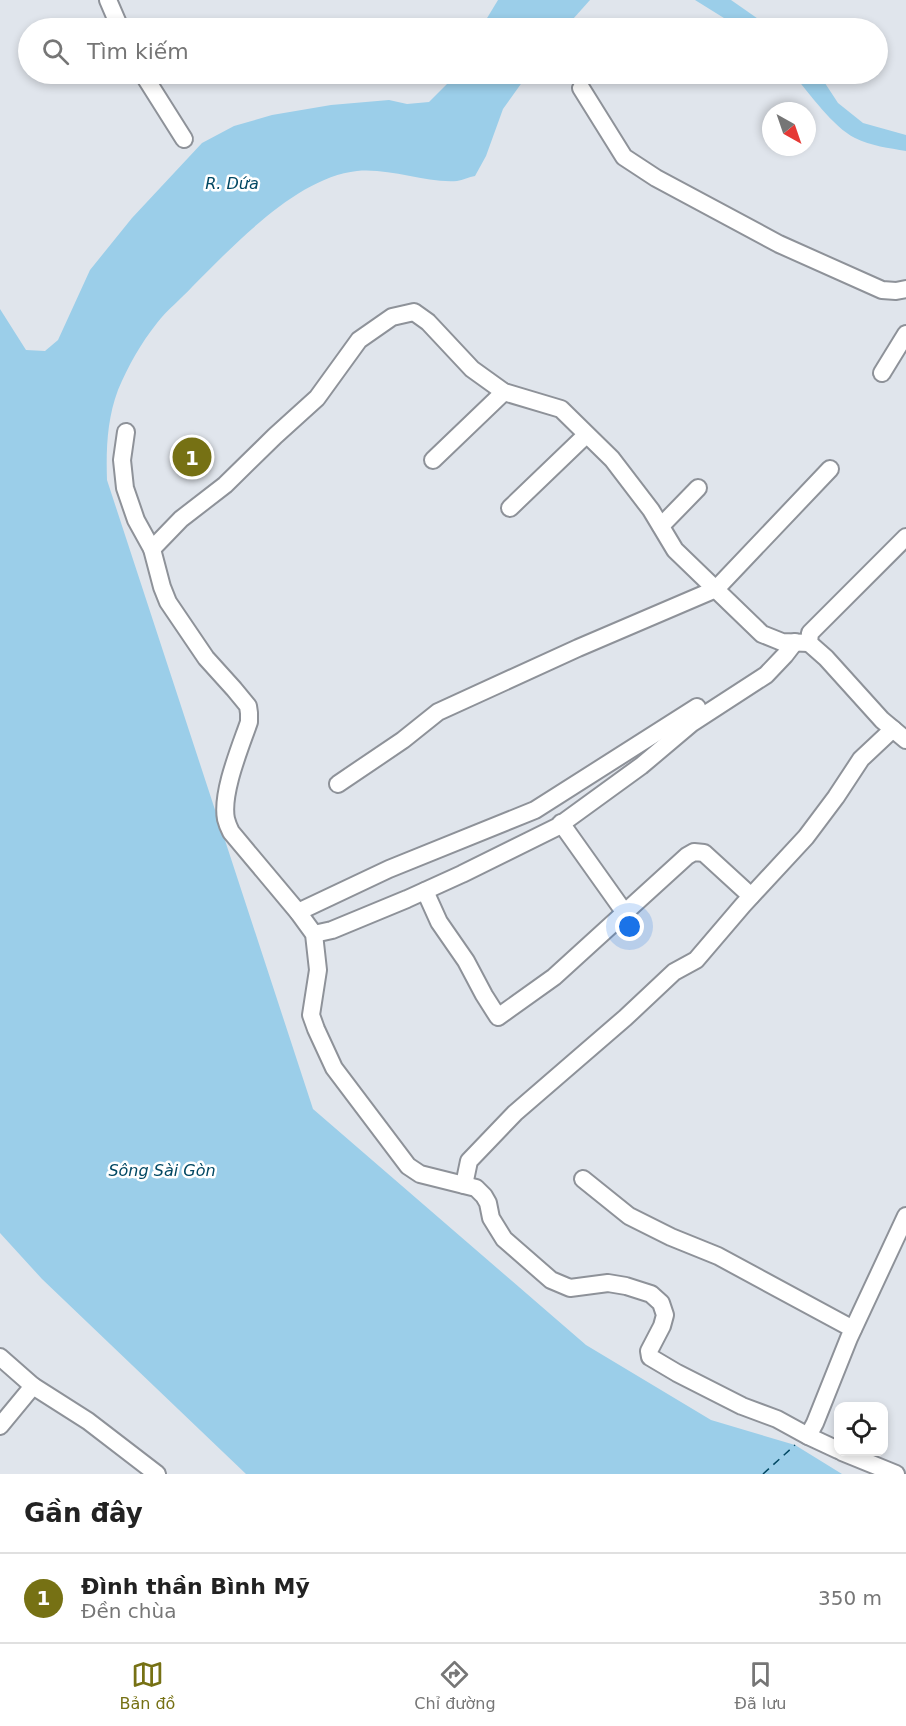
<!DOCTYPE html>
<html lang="vi">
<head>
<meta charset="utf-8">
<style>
	:root { --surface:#fff; --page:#f6f6f6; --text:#222; --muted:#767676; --line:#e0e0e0; --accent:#767114 }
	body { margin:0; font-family:"DejaVu Sans",sans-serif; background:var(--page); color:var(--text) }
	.controls { position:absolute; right:18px; bottom:18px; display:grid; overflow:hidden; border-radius:12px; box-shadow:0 3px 9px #0003 }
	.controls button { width:54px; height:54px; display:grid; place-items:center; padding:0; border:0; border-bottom:2px solid var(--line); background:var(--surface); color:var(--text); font:30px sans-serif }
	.compass { position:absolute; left:762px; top:102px; width:54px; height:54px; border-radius:50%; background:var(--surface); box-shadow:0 3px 9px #0003; rotate:140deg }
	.you { position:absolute; left:630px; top:927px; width:21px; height:21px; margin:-15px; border:4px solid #fff; border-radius:50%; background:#1a73e8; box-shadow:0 0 0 9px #1a73e833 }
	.badge { display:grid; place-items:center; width:39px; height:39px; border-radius:50%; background:var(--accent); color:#fff; font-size:20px; font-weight:700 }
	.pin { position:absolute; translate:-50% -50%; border:3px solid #fff; box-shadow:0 2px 6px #0006 }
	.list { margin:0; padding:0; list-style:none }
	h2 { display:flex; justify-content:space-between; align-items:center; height:78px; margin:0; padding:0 24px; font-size:26px }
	h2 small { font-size:20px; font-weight:400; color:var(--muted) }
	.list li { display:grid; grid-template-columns:39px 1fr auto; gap:18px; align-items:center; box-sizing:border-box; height:90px; padding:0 24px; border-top:2px solid var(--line) }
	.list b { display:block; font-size:22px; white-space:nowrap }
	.list p { margin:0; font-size:20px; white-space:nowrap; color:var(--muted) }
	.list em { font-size:20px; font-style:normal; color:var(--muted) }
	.icon { flex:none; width:33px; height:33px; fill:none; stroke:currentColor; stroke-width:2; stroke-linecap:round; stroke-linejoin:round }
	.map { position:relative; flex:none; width:906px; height:1474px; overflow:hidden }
	.search { position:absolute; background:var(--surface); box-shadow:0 3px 9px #0003; left:18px; right:18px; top:18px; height:66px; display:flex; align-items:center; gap:15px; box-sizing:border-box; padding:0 21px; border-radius:33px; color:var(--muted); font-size:22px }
	.sheet { height:168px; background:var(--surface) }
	nav { display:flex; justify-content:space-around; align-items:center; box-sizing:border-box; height:84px; border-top:2px solid var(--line); background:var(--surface); font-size:16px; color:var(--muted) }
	nav a { display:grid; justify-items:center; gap:3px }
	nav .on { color:var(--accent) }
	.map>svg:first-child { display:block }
</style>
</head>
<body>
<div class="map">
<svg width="906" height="1474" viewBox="0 0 906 1474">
	<rect width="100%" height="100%" fill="#e0e5ec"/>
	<g fill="#9bcee9">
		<path d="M 498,0 L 590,0 L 565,28 L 481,28 Z"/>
		<path d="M 695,0 L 731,0 L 771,28 L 740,28 Z"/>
		<path d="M 449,74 L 528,74 L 503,109 L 486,156 L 475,176 C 469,177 463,180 457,181 C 424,183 391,168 357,171 C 297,177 233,246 192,287 C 181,299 167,310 157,323 C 141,343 128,366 118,390 C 107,419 106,450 107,480 L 313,1109 L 586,1345 L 711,1420 L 795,1445 L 842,1474 L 246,1474 L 42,1279 L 0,1233 L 0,309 L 26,350 L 45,351 L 58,340 L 90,270 L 132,218 L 202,143 L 234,126 L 272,115 L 331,105 L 389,100 L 407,104 L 429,102 L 447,84 Z"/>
		<path d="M 793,74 L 819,74 L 838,103 L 863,123 L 906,135 L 906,151 C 889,148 871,146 855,138 C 833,127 809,93 793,74 Z"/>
	</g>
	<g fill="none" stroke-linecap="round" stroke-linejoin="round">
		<path stroke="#024863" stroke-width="1.5" stroke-dasharray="8 6" stroke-linecap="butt" d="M 763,1474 L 795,1445"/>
	</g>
	<path fill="#d1c8c4" d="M 205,446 L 207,465 L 179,468 L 177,449 Z"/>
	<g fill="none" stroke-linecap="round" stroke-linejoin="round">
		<g stroke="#8e9299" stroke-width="20">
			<g id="minor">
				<path d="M 108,0 L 120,28"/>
				<path d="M 143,74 L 184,139"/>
				<path d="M 581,88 L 624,157 L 656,178 L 779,244 L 882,290 L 896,291 L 906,289"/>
				<path d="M 882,373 L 906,334"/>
				<path d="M 126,432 L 122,460 L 125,488 L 136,520 L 152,549 L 162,587 L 168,602 L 206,658 L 234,689 L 248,706 L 249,713 L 249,722 C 240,748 221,793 226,819 C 227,823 229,828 231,832 L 298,912 L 314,934 L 318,970 L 311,1015 L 316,1029 L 334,1068 L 408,1166 L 420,1174 L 476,1188 L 484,1196 L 488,1203 L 491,1218 L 504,1239 L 551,1280 L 570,1288 L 608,1283 L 626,1286 L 651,1294 L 661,1303 L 665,1315 L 662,1326 L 649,1351 L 650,1357 L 677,1373 L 742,1406 L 777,1419 L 808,1436"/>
				<path d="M 433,460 L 504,392"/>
				<path d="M 510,508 L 586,435"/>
				<path d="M 661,526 L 698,488"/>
				<path d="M 906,537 L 810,633 L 809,643 L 826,658 L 882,720 L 906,740"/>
				<path d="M 152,549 L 181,519 L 225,485 L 275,436 L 317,398 L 359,340 L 392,317 L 414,312 L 428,322 L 472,369 L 504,392 L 561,409 L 612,459 L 651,510 L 675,550 L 762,634 L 782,642 L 809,643"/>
				<path d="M 338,784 L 403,740 L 438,712 L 578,648 L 716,589 L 830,469"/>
				<path d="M 561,823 L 625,913"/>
				<path d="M 425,891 L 439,922 L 466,961 L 484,995 L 498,1017 L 554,977 L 687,856 L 694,852 L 704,853 L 751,896"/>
				<path d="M 298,912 L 389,869 L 535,810 L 697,707"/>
				<path d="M 314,934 L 332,930 L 407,899 L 462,874 L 557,827 L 641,766 L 692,723 L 766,675 L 785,655 L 795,642"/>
				<path d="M 583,1179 L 629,1216 L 671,1237 L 718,1256 L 853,1329"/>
				<path d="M 464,1185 L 469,1161 L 515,1113 L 625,1018 L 674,972 L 696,960 L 743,905 L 806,837 L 836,797 L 861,759 L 893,729"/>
				<path d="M 0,1357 L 33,1386 L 88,1421 L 157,1474"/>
				<path d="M 0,1426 L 33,1386"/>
				<path d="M 838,1450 L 808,1436 L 815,1423 L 849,1338 L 906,1216"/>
				<path d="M 842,1452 L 896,1474"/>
			</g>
		</g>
		<use href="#minor" stroke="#fff" stroke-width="16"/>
	</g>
	<g text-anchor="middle" stroke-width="5" stroke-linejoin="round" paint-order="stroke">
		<g font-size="16" font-style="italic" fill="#024863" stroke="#fff">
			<text x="232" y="189">R. Dứa</text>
			<text x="162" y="1176">Sông Sài Gòn</text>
		</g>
	</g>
</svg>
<div class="controls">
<button><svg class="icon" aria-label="locate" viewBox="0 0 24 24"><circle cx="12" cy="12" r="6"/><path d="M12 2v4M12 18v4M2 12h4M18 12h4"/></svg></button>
</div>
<svg class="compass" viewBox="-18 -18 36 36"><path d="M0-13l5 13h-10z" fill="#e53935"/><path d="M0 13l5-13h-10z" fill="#767676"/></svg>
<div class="you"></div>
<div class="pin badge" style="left:192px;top:457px">1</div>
<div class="search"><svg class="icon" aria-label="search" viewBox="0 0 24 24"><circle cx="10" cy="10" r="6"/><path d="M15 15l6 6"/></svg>Tìm kiếm</div>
</div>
<section class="sheet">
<h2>Gần đây<small></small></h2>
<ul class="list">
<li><span class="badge">1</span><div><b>Đình thần Bình Mỹ</b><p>Đền chùa</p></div><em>350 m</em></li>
</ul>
</section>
<nav>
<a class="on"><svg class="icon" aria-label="map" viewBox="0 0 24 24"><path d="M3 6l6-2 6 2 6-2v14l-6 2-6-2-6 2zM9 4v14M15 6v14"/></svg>Bản đồ</a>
<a><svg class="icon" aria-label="directions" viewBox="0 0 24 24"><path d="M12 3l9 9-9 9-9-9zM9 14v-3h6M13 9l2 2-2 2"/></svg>Chỉ đường</a>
<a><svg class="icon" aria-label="saved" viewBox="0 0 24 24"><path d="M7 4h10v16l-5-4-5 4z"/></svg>Đã lưu</a>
</nav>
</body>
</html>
